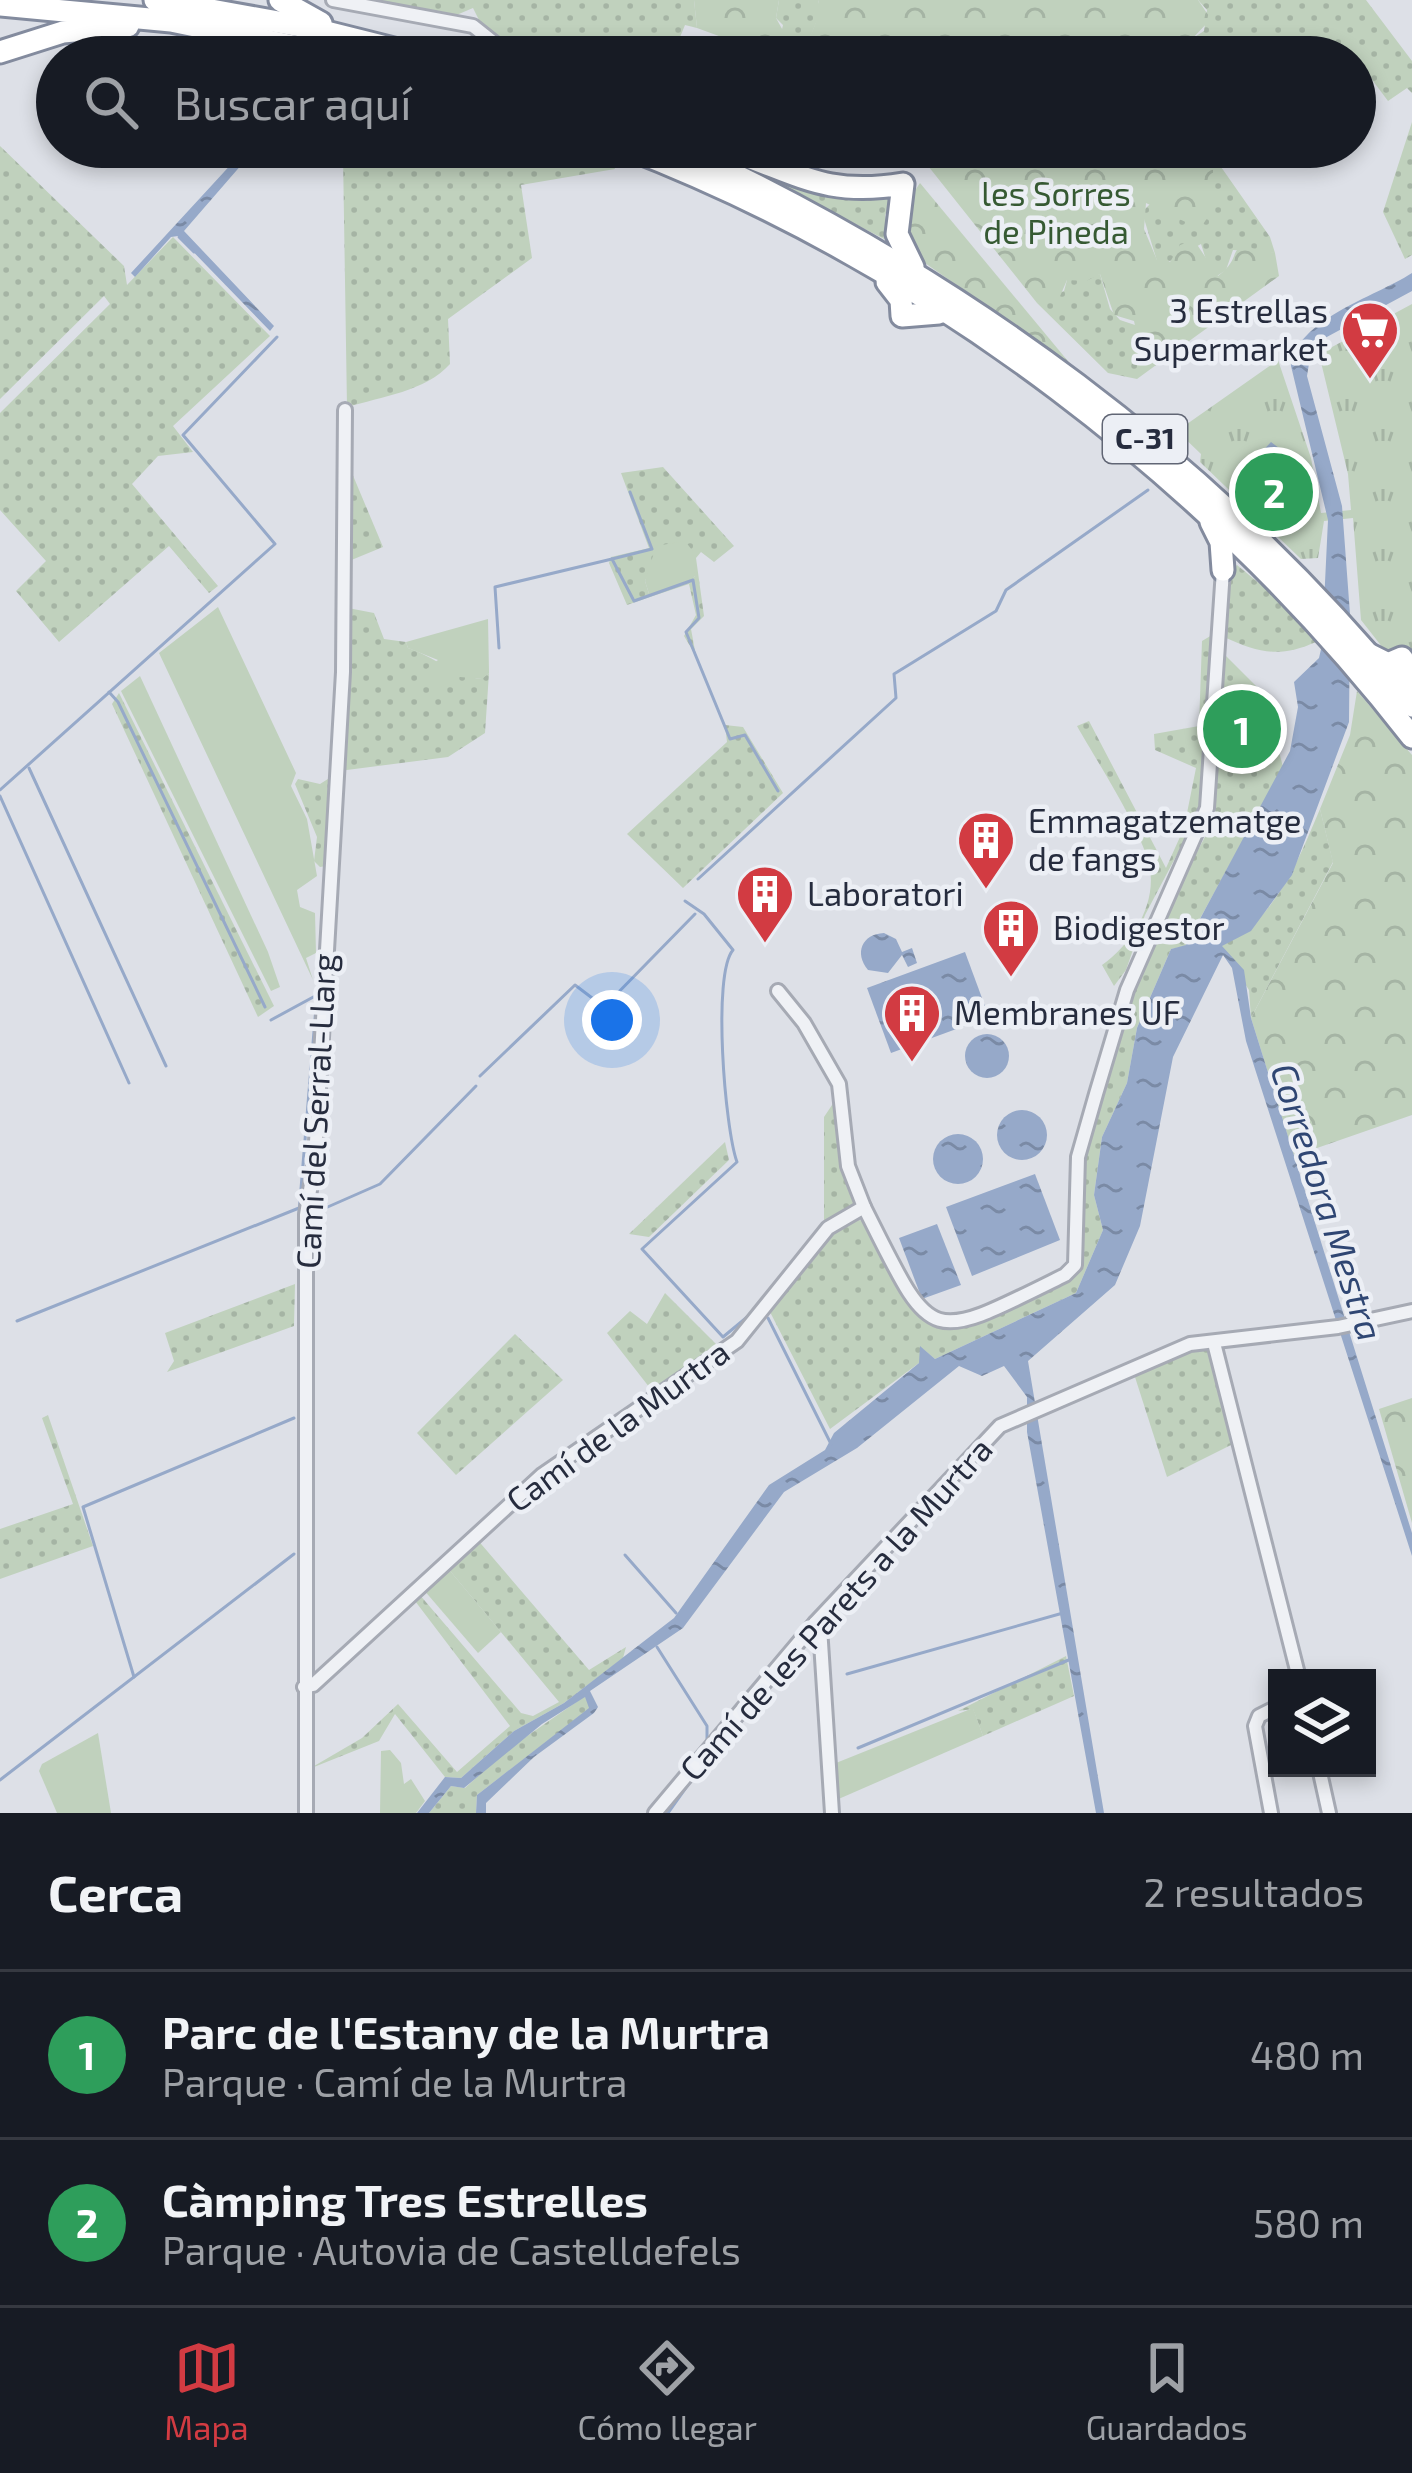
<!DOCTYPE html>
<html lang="es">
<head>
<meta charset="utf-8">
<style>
	:root { --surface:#171b24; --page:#20242c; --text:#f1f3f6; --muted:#9ea1a6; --line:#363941; --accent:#d23b42 }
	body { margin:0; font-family:"Exo 2",sans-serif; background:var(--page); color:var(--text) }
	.controls { position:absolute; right:36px; bottom:36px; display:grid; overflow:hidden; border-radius:0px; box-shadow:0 6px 18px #0003 }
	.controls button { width:108px; height:108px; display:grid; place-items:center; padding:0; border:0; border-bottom:3px solid var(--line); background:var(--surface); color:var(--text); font:60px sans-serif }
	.you { position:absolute; left:612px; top:1020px; width:42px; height:42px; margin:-30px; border:9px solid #fff; border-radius:50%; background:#1a73e8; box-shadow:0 0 0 18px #1a73e833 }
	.badge { display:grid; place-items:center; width:78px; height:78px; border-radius:50%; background:var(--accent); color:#fff; font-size:39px; font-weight:700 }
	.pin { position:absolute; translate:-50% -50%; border:6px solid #fff; box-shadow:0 3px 12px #0006 }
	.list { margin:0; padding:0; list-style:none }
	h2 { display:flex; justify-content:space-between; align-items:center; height:156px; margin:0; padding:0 48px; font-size:51px }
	h2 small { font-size:39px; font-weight:400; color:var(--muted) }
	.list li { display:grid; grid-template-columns:78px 1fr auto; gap:36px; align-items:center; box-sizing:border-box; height:168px; padding:0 48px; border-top:3px solid var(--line) }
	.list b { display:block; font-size:45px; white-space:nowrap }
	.list p { margin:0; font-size:39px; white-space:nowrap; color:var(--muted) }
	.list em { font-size:39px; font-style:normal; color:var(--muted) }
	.icon { flex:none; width:66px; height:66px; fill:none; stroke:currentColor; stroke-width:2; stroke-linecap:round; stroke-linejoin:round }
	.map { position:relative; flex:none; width:1412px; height:1813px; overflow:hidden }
	.search { position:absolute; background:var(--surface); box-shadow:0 6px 18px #0003; left:36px; right:36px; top:36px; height:132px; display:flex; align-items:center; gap:30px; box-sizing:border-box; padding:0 42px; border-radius:66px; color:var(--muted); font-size:45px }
	.sheet { height:492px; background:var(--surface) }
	nav { display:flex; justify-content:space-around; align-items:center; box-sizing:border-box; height:168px; border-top:3px solid var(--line); background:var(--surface); font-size:33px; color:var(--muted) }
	nav a { display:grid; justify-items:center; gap:6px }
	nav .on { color:var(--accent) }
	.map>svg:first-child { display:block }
</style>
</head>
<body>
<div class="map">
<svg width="1412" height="1813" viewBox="0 0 1412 1813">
	<defs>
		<pattern id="grass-dots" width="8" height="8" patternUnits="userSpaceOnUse" patternTransform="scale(3)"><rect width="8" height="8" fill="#c0d1bd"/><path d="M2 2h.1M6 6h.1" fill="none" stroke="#a5b4a4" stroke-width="1.8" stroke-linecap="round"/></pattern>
		<pattern id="forest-crowns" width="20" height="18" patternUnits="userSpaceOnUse" patternTransform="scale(3)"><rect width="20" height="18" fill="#c0d1bd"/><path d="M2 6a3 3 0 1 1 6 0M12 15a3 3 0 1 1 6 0" fill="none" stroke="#a5b4a4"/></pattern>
		<pattern id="park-tufts" width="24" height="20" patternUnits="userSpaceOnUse" patternTransform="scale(3)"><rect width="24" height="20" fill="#c0d1bd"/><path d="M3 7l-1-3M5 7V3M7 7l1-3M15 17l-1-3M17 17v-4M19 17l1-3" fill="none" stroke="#a5b4a4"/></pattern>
		<pattern id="water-ripples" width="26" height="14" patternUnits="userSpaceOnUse" patternTransform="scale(3)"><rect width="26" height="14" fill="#96a9c9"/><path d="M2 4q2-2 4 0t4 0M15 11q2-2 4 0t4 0" fill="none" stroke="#7a8aa5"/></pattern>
	</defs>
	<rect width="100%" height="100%" fill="#dde0e7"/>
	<g fill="url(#grass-dots)">
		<path d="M 343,0 L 694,0 L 697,28 L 685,25 L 678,42 L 717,57 L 523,57 L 486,34 L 473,8 L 447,19 Z"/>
		<path d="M 779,0 L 818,0 L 821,11 L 804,52 L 740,57 L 746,46 L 778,47 L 783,25 L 776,18 Z"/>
		<path d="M 1198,0 L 1366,0 L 1412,61 L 1412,93 L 1407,88 L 1388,101 L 1355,57 L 1191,57 L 1190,40 L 1204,31 L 1207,10 Z"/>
		<path d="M 1412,122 L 1412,255 L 1405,259 L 1383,212 Z"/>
		<path d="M 0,146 L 124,266 L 127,285 L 173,237 L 270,336 L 173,426 L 193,452 L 158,456 L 132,484 L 218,586 L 209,593 L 169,546 L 59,642 L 16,591 L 46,561 L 0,510 L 0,413 L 110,304 L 104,296 L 0,399 Z"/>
		<path d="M 426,147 L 592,147 L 610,155 L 615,169 L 521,185 L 532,258 L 448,319 L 450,364 C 426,391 381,397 347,407 L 343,155 L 352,164 Z"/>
		<path d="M 1213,147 L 1240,147 L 1219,164 L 1270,237 L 1275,253 L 1233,250 L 1226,270 L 1217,276 L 1210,272 L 1201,244 L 1163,265 L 1157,261 L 1142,212 L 1152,202 L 1213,209 Z"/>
		<path d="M 719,154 L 863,199 L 894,197 L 885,215 L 890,242 Z"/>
		<path d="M 1100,274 L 1110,309 L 1120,320 L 1138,326 L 1142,347 L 1152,347 L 1163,360 L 1137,379 L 1108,373 L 1037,303 L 1064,291 L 1067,280 Z"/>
		<path d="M 349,466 L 383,547 L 349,561 Z"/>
		<path d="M 663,467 L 734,546 L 714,562 L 701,552 L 696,558 L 704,616 L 691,629 L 696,656 L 684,636 L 696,615 L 689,584 L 695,576 L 656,556 L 645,581 L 650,597 L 627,605 L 609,563 L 611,557 L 649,548 L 621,473 Z"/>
		<path d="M 1237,565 L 1283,603 L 1316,642 C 1280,658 1259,653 1224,637 L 1227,573 Z"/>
		<path d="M 348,608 L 374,613 L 384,639 L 406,642 L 408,648 C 435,657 454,676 481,679 L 489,673 L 485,733 L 448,757 L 339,771 Z"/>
		<path d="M 1212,635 L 1200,811 L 1145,915 L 1126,970 L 1114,986 L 1102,965 C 1131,945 1156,906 1150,869 C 1144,833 1096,760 1077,726 L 1089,721 L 1166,868 L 1184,828 L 1196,768 L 1155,750 L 1154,734 L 1199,726 L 1202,641 Z"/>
		<path d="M 1225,655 L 1264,694 L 1283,767 L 1185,946 L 1171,949 L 1137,1028 L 1127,1083 L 1102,1137 L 1094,1195 L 1103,1230 L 1076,1293 L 935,1359 L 923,1349 L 919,1363 L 830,1429 L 770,1312 L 800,1267 L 847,1221 L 867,1220 C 889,1263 904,1326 959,1329 L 1076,1269 L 1084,1250 L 1081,1160 L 1126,1007 L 1160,921 L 1206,835 L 1216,792 Z"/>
		<path d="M 119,693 L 274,1006 L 258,1017 L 112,704 Z"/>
		<path d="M 725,725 L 743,727 L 783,793 L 683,888 L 627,834 L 727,742 Z"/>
		<path d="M 331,777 L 326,866 L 320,867 L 314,861 L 317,837 L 295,784 L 298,779 L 320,784 Z"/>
		<path d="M 1320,809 L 1333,862 L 1251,1018 L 1249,990 L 1221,946 C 1276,919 1297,863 1320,809 Z"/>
		<path d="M 838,1096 L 841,1163 L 859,1206 L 824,1226 L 824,1117 Z"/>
		<path d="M 725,1142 L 729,1160 L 649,1237 L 629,1234 Z"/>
		<path d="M 295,1284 L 294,1326 L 167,1372 L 174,1361 L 165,1333 Z"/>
		<path d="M 665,1293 L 719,1347 L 653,1392 L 607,1333 L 630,1311 L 647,1324 Z"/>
		<path d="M 515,1334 L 563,1380 L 456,1475 L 417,1433 Z"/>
		<path d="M 1197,1346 L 1210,1349 L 1237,1442 L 1167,1477 L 1134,1374 Z"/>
		<path d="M 48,1415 L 93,1546 L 0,1579 L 0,1529 L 73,1504 L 42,1418 Z"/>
		<path d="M 476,1538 L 589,1670 L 626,1647 L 623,1658 L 564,1703 L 514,1731 L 461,1778 L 445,1777 L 395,1714 L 379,1741 L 309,1769 L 362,1738 L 398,1704 L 457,1772 L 510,1726 L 412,1597 L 419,1594 L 521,1713 L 533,1716 L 559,1702 L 446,1566 Z"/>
		<path d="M 1066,1656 L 1074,1696 L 983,1736 L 973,1709 L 958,1711 Z"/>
		<path d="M 585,1696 L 590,1708 L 477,1795 L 476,1813 L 429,1813 L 451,1786 L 465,1788 L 507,1750 Z"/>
	</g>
	<g fill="url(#forest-crowns)">
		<path d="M 694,0 L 779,0 L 776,18 L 786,36 L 778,47 L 746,46 L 697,28 Z"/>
		<path d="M 818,0 L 1198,0 L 1211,19 L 1191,40 L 1191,57 L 796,57 L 793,54 L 804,52 C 809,35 823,15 818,0 Z"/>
		<path d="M 913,147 L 1151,147 L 1176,153 L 1183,167 L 1194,147 L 1213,147 L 1213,209 L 1200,229 L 1146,203 L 1144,229 L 1157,260 L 1170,262 L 1180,245 L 1194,240 L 1218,276 C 1249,253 1217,240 1275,253 L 1279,276 L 1163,360 L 1152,347 L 1139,344 L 1134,321 L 1114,315 L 1100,274 L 1086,281 L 1067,280 L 1058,301 L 1037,303 Z"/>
		<path d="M 920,183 L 1072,366 L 915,256 C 900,231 903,207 920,183 Z"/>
		<path d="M 1357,691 L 1412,755 L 1412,1115 L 1294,1156 L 1251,1018 L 1333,863 L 1320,809 L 1350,735 Z"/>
		<path d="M 1412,1398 L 1412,1523 L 1379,1409 Z"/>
	</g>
	<path fill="url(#park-tufts)" d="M 1412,304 L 1412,685 L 1361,620 L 1353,518 L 1324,521 L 1318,558 L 1301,559 L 1200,462 L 1201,454 L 1177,431 L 1278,360 L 1311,458 L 1321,513 L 1351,510 L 1348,474 L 1319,354 Z"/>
	<g fill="#c0d1bd">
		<path d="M 685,541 L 692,550 L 695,576 L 689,584 L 650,597 L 645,581 L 656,546 Z"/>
		<path d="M 218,607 L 296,773 L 291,786 L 307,819 L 317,876 L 297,890 L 300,907 L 315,913 L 316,953 L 306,958 L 313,980 L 159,653 Z"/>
		<path d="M 488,619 L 489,673 L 482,679 L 460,677 L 436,689 L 423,672 L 438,660 L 408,648 L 406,642 Z"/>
		<path d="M 140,676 L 268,952 L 280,987 L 271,991 L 121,691 Z"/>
		<path d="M 446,1566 L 501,1632 L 478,1653 L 423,1589 Z"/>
		<path d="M 973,1708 L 983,1736 L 834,1801 L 831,1765 Z"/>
		<path d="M 98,1733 L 111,1813 L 57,1813 L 39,1771 L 42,1764 Z"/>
		<path d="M 390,1750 L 401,1763 L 404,1784 L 411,1779 L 425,1801 L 416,1813 L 380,1813 L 381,1751 Z"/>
	</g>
	<g fill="url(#water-ripples)">
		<path d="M 247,147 L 256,148 L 184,231 L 274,326 L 270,331 L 178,236 L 171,237 L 135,277 L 131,273 Z"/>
		<path d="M 1412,273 L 1412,291 L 1312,345 L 1307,376 L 1342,506 L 1350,614 L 1349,722 L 1292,875 L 1251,931 L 1222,946 L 1244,970 L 1251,1018 L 1412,1533 L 1412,1556 L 1246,1041 L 1232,968 L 1223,955 L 1173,1057 L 1140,1226 L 1115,1285 L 1028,1361 L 1104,1813 L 1096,1813 L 1027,1432 L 1027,1397 L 1004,1366 L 982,1376 L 959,1366 L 857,1448 L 784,1492 L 683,1628 L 590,1691 L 598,1707 L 594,1713 L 534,1757 L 486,1803 L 486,1813 L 476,1813 L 477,1795 L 589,1708 L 585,1697 L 542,1724 L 464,1788 L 451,1786 L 429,1813 L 417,1813 L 445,1777 L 461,1778 L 514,1731 L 564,1703 L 674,1618 L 769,1485 L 825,1450 L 834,1433 L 919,1363 L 920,1346 L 935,1359 L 1076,1293 L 1103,1230 L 1094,1195 L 1102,1137 L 1127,1083 L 1137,1028 L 1171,949 L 1186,945 L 1290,751 L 1298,707 L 1294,682 L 1319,658 L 1322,645 L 1328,520 L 1291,366 C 1297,319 1373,298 1412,273 Z"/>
		<path d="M 1271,442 L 1312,473 L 1311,480 L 1300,484 L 1302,496 L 1290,491 L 1299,484 L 1288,489 L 1255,459 Z"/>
		<path d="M 884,933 L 896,939 L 902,952 L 912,948 L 917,963 L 908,967 L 902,955 L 888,973 L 868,970 C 854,953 862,934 884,933 Z"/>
		<path d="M 965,952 L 989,1017 L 891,1053 L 867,988 Z"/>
		<circle cx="987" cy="1056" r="22"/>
		<circle cx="1022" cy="1135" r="25"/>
		<circle cx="958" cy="1159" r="25"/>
		<path d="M 1035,1174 L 1060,1240 L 972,1276 L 946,1207 Z"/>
		<path d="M 937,1224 L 961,1285 L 922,1299 L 899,1238 Z"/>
	</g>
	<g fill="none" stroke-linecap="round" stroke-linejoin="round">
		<g stroke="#96a9c9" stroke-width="3">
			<path d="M 179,237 L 194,252"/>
			<path d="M 630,492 L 652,549 L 612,559 L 634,601 L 693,580 L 699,618 L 686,632 L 730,739 L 745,735 L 778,791"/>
			<path d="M 499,648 L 495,587 L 612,559"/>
			<path d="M 109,692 L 118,702 L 265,1007"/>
			<path d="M 29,768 L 166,1066"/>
			<path d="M 0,790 L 275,544 L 183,435 L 277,337"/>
			<path d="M 0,796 L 129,1083"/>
			<path d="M 698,879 L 896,698 L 894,674 L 996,611 L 1006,590 L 1148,490"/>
			<path d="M 685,901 L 704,914 L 733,950 C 712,974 725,1129 737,1162 L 642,1249 L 723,1337 L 752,1313"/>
			<path d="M 271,1020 L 317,995 L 299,1213 L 299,1813"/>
			<path d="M 480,1076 L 575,985 L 604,1007 L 695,914"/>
			<path d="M 314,1213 L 380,1184 L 476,1086"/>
			<path d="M 768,1318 L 831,1444"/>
			<path d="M 17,1321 L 299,1208"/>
			<path d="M 625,1555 L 676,1613"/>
			<path d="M 657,1647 L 707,1726 L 707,1743"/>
			<path d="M 847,1674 L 1063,1613"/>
			<path d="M 134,1677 L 83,1507 L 294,1418"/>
			<path d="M 858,1748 L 1071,1659"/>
			<path d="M 0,1780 L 294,1554"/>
			<path d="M 668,1813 L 707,1758"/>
		</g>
		<g stroke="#a6aab4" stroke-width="18">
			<g id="street">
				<path d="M 333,0 L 473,26 L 512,57"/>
				<path d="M 778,991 L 804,1023 L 839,1084 L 848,1166 L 864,1207"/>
				<path d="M 1214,1343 L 1299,1678"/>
				<path d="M 815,1623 L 820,1627 L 832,1813"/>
				<path d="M 304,1687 L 313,1685 L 542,1475 L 737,1341 L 828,1228 L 864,1207 C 934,1346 924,1345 1065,1275 L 1075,1265 L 1078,1157 L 1096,1094 L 1127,990 L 1207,808 L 1223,570"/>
				<path d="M 1319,1768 L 1329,1813"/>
				<path d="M 306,1813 L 306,1215 L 315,1159 L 343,672 L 345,410"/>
				<path d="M 655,1813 L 815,1623 L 1000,1426 L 1190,1344 L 1338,1327 L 1412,1311"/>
				<path d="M 1271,1813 L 1255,1726 L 1259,1716 L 1277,1707"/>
			</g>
		</g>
		<g stroke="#838b9e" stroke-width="27">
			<g id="highway">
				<path d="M 155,0 L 306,27 L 426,57"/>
				<path d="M 280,0 L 321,23"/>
				<path d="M 0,5 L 171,21 L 346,57"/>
				<path d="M 0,52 L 63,32 L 128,26"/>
				<path d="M 625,147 C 931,265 1211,479 1412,737"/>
				<path d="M 677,147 C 961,278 1214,463 1412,706"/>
				<path d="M 718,147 C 793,169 820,198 903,184 L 897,234 L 913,267"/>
				<path d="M 887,282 L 901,300 L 902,316 L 939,313"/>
				<path d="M 1211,522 L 1221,542 L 1223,570"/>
				<path d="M 1370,655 L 1388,664 L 1402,658 L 1405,691"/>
			</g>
		</g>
		<use href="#street" stroke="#eff1f5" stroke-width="12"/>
		<use href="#highway" stroke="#fff" stroke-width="21"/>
	</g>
	<defs>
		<g id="supermarket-pin" transform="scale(3)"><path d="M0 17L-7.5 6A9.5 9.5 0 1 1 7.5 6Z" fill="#d23b42" stroke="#eceff5"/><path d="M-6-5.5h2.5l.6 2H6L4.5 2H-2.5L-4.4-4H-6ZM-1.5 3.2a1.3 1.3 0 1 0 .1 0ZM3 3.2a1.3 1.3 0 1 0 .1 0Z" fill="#fff"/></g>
		<g id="building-pin" transform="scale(3)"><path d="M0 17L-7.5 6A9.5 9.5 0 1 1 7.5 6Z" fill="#d23b42" stroke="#eceff5"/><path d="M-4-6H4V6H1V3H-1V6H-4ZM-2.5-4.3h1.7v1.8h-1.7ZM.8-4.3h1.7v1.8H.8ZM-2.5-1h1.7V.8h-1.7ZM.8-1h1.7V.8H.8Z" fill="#fff"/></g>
	</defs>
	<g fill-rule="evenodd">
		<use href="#supermarket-pin" x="1370" y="330"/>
		<use href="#building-pin" x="986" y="840"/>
		<use href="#building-pin" x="765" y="894"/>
		<use href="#building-pin" x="1011" y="928"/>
		<use href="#building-pin" x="912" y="1013"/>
	</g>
	<g text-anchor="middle" stroke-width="9" stroke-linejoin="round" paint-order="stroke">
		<rect fill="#eceff5" stroke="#616675" stroke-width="3" x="1103" y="415" width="84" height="48" rx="9"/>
		<g font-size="30" font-weight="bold" fill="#262c3e">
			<text x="1145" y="449">C-31</text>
		</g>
		<g font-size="33" fill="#365a33" stroke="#eceff5">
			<text x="1056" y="206">les Sorres<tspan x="1056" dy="38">de Pineda</tspan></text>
		</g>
		<g font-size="33" fill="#262c3e" stroke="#eceff5" text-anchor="start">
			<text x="1328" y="323" text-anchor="end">3 Estrellas<tspan x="1328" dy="38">Supermarket</tspan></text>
			<text x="1028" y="833">Emmagatzematge<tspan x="1028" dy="38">de fangs</tspan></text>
			<text x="807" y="906">Laboratori</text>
			<text x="1053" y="940">Biodigestor</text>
			<text x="954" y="1025">Membranes UF</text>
		</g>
		<g font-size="33" fill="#262c3e" stroke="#eceff5">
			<text transform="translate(316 1111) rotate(-87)" y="12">Camí del Serral-Llarg</text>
			<text transform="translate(618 1426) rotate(-36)" y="12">Camí de la Murtra</text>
			<text transform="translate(836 1609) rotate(-48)" y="12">Camí de les Parets a la Murtra</text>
		</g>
		<g font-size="36" font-style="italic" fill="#2f4673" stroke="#eceff5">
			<text transform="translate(1327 1202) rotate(72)" y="13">Corredora Mestra</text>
		</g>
	</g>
</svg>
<div class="controls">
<button><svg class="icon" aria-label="layers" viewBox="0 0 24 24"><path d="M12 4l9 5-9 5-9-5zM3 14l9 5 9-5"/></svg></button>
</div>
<div class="you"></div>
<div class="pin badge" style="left:1242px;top:729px;background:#2e9e5b">1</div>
<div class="pin badge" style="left:1274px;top:492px;background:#2e9e5b">2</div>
<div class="search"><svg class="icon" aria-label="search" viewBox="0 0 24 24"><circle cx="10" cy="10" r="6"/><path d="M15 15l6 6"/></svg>Buscar aquí</div>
</div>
<section class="sheet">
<h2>Cerca<small>2 resultados</small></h2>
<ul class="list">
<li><span class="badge" style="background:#2e9e5b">1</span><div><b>Parc de l'Estany de la Murtra</b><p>Parque · Camí de la Murtra</p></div><em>480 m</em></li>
<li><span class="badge" style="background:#2e9e5b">2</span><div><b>Càmping Tres Estrelles</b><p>Parque · Autovia de Castelldefels</p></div><em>580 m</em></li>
</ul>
</section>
<nav>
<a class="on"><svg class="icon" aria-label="map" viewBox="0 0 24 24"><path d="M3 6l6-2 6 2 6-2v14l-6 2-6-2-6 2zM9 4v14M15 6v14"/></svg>Mapa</a>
<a><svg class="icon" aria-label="directions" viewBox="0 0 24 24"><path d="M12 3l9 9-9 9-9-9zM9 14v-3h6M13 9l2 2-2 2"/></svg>Cómo llegar</a>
<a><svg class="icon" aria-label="saved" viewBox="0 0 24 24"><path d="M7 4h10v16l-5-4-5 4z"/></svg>Guardados</a>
</nav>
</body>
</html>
